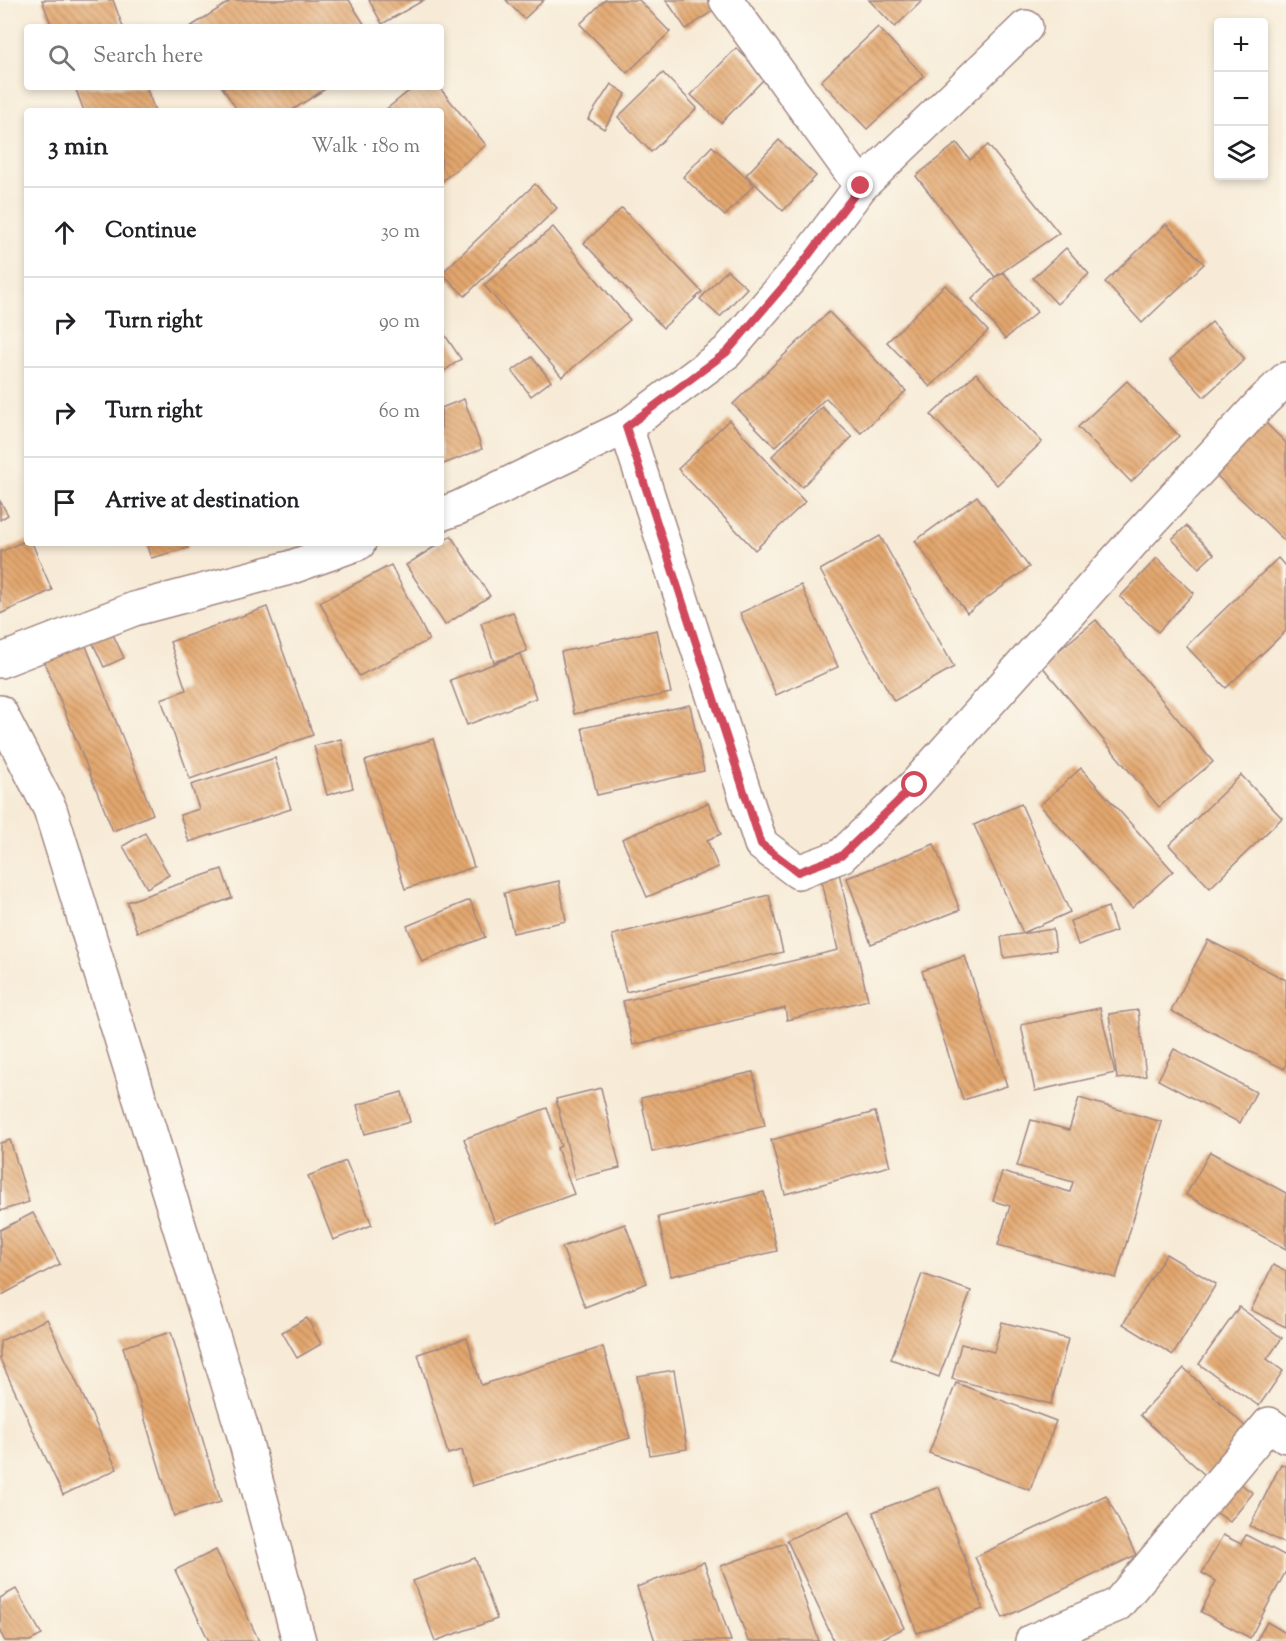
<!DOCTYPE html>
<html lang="en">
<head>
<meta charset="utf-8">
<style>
	:root { --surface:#fff; --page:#f6f6f6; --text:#202124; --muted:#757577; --line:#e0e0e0 }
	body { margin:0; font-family:"Sorts Mill Goudy",serif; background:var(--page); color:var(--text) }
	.controls { position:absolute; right:18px; top:18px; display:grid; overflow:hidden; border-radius:6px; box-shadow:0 3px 9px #0003 }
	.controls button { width:54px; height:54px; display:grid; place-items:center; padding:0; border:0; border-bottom:2px solid var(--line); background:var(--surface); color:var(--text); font:30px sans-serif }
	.stop { position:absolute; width:18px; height:18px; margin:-14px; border:4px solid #d1495b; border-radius:50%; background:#fff }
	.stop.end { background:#d1495b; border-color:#fff; box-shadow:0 2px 6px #0008 }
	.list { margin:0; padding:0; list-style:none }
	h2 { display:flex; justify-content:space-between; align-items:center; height:78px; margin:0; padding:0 24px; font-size:26px }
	h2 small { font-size:20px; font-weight:400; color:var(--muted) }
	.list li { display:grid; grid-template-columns:39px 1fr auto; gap:18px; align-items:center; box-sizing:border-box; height:90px; padding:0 24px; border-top:2px solid var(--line) }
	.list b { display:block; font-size:22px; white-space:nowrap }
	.list em { font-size:20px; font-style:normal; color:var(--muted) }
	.icon { flex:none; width:33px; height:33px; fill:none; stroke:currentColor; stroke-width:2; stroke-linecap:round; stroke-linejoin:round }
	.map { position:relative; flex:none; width:1286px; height:1641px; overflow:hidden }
	.search { position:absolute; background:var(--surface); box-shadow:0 3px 9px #0003; left:24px; top:24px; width:420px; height:66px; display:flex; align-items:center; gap:15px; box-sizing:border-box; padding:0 21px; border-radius:6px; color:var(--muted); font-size:22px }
	.panel { position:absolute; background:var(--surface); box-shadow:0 3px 9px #0003; left:24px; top:108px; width:420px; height:438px; border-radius:6px }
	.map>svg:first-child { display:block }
</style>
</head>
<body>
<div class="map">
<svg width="1286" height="1641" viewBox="0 0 1286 1641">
	<defs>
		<pattern id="building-back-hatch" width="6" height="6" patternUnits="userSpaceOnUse" patternTransform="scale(1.5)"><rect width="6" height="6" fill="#e3a76e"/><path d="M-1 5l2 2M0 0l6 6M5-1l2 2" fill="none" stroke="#ba875b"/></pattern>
	</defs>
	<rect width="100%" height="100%" fill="#fbf7ec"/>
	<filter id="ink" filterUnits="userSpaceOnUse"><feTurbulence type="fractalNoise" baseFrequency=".0167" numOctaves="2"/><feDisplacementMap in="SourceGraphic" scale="12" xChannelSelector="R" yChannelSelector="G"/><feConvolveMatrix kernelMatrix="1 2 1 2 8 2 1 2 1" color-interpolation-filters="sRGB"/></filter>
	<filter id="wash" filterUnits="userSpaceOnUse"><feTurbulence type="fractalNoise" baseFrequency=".008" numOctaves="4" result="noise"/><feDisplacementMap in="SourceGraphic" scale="24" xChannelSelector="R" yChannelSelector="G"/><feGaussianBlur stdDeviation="1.35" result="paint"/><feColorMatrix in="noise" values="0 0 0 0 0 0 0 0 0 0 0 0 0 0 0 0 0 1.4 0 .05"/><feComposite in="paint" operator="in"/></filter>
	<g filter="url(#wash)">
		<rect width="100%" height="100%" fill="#f7ebd7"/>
		<g id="blocks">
			<g fill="url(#building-back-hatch)">
				<path d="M 42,0 L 113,0 L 123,27 L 52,27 Z"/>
				<path d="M 232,0 L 349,0 L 366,27 L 190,27 Z"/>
				<path d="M 369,0 L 424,0 L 382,24 Z"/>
				<path d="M 506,0 L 544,0 L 524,19 Z"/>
				<path d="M 605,0 L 639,0 L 670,32 L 627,73 L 580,24 Z"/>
				<path d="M 666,0 L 707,0 L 714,10 L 686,29 Z"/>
				<path d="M 869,0 L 923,0 L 895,27 Z"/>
				<path d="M 878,27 L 924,76 L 867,129 L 821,81 Z"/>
				<path d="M 736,48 L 766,77 L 721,123 L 691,95 Z"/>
				<path d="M 663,73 L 697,108 L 651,152 L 618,117 Z"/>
				<path d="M 611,84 L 626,94 L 604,129 L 588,119 Z"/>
				<path d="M 75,87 L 146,87 L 155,111 L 84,111 Z"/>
				<path d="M 222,87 L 328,87 L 291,111 L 238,111 Z"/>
				<path d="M 414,87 L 439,87 L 486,145 L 441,182 L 441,111 L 384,111 Z"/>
				<path d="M 779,140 L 816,176 L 783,211 L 746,175 Z"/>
				<path d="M 957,143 L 970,160 L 988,145 L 1059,233 L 995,277 L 1004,273 L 1037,312 L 1005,339 L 972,299 L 995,277 L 916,176 Z"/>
				<path d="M 712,146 L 754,185 L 725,216 L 683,177 Z"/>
				<path d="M 535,184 L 557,208 L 465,296 L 442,273 Z"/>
				<path d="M 622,208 L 702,292 L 663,328 L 584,243 Z"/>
				<path d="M 1166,224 L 1204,264 L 1142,323 L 1105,282 Z"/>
				<path d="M 553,227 L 630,320 L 562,377 L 484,285 Z"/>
				<path d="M 1066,248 L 1089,274 L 1057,304 L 1033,278 Z"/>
				<path d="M 727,270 L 747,288 L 720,317 L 700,299 Z"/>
				<path d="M 945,285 L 988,331 L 930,387 L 887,342 Z"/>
				<path d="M 829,312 L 906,391 L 861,433 L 826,398 L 775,447 L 733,404 Z"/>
				<path d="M 1212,322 L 1245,359 L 1204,397 L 1170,360 Z"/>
				<path d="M 441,329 L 461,359 L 441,373 Z"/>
				<path d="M 532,357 L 551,381 L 531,396 L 512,371 Z"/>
				<path d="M 976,373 L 1042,442 L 997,485 L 931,415 Z"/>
				<path d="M 1127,381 L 1179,436 L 1131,482 L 1078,427 Z"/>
				<path d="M 464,399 L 482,449 L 441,465 L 441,408 Z"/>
				<path d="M 822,407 L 852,437 L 802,487 L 772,456 Z"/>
				<path d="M 729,420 L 805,502 L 755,550 L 678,469 Z"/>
				<path d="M 1265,422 L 1286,443 L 1286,542 L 1215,474 Z"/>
				<path d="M 977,496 L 1029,567 L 967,613 L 915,541 Z"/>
				<path d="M 0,501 L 8,515 L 0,520 Z"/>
				<path d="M 1186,526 L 1214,554 L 1199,568 L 1172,539 Z"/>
				<path d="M 451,536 L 490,596 L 445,625 L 406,565 Z"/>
				<path d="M 880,536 L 954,667 L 894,701 L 820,570 Z"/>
				<path d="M 27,540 L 27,543 L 32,543 L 52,590 L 0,614 L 0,552 Z"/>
				<path d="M 146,543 L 187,543 L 188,548 L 151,558 Z"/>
				<path d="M 1157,558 L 1194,593 L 1158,632 L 1120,597 Z"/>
				<path d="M 1278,558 L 1286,567 L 1286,631 L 1226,688 L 1186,646 Z"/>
				<path d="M 391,565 L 429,640 L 359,676 L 320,602 Z"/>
				<path d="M 801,585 L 838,667 L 776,695 L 740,613 Z"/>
				<path d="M 267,607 L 313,735 L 190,779 L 161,699 L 186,690 L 170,642 Z"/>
				<path d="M 513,612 L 527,651 L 494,662 L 481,623 Z"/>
				<path d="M 1096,620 L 1213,762 L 1159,807 L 1041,665 Z"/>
				<path d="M 109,626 L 124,658 L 104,667 L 89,635 Z"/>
				<path d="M 657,630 L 671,693 L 574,714 L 561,652 Z"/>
				<path d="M 84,641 L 153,814 L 113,831 L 43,658 Z"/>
				<path d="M 520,654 L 536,698 L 467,725 L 450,680 Z"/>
				<path d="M 690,705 L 704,771 L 597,795 L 582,728 Z"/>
				<path d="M 341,739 L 353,788 L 327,795 L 314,746 Z"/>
				<path d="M 433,739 L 474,867 L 405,889 L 365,761 Z"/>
				<path d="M 275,758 L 291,809 L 189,842 L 180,815 L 199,809 L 191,785 Z"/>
				<path d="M 1081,768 L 1173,871 L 1132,908 L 1040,805 Z"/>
				<path d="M 1241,775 L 1282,818 L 1210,888 L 1169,845 Z"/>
				<path d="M 708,803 L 721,834 L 707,840 L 718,867 L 647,897 L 622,839 Z"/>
				<path d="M 1021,804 L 1070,912 L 1023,933 L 974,825 Z"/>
				<path d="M 145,833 L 169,875 L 147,888 L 123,846 Z"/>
				<path d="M 934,844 L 960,910 L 871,944 L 847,878 Z"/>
				<path d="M 222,869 L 232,898 L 137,932 L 127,902 Z"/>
				<path d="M 839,873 L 868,1000 L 787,1020 L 785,1008 L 633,1045 L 623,1001 L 838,950 L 821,878 Z"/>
				<path d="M 559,881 L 566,921 L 513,933 L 504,893 Z"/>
				<path d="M 769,895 L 783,952 L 626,992 L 612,935 Z"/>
				<path d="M 470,900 L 485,937 L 422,962 L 407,926 Z"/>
				<path d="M 1108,907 L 1116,931 L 1078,945 L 1070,921 Z"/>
				<path d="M 1053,929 L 1056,950 L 1004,958 L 1001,937 Z"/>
				<path d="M 1208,940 L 1286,980 L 1286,1065 L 1284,1069 L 1171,1011 Z"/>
				<path d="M 965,956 L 1007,1086 L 963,1100 L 922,971 Z"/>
				<path d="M 1100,1008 L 1115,1073 L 1035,1091 L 1021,1025 Z"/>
				<path d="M 1138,1010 L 1146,1076 L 1117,1079 L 1109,1014 Z"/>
				<path d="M 1174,1049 L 1256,1092 L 1240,1123 L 1158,1080 Z"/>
				<path d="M 753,1072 L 765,1126 L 652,1152 L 641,1098 Z"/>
				<path d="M 601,1088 L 620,1168 L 575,1179 L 556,1099 Z"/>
				<path d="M 402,1092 L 410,1122 L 365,1134 L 357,1105 Z"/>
				<path d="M 1079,1098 L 1162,1122 L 1116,1278 L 998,1245 L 1010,1206 L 993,1201 L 1002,1172 L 1070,1192 L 1073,1182 L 1017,1166 L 1031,1120 L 1069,1130 Z"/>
				<path d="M 547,1108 L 561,1146 L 557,1148 L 574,1194 L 495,1223 L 464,1139 Z"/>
				<path d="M 875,1112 L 890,1166 L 785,1194 L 771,1140 Z"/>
				<path d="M 10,1140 L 29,1202 L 0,1211 L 0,1143 Z"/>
				<path d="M 1210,1152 L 1286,1193 L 1286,1249 L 1186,1195 Z"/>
				<path d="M 346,1161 L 372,1225 L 333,1240 L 308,1176 Z"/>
				<path d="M 764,1192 L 777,1251 L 671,1276 L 658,1217 Z"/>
				<path d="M 33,1213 L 60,1264 L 0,1296 L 0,1230 Z"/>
				<path d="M 625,1224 L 647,1283 L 585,1307 L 562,1247 Z"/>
				<path d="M 1166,1254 L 1216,1284 L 1173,1355 L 1123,1324 Z"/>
				<path d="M 1273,1265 L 1286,1271 L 1286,1327 L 1251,1310 Z"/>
				<path d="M 922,1274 L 971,1291 L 939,1377 L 891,1359 Z"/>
				<path d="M 1239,1307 L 1282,1338 L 1267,1359 L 1283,1371 L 1259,1406 L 1199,1364 Z"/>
				<path d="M 307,1318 L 321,1344 L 297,1358 L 282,1332 Z"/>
				<path d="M 47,1319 L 117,1469 L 63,1495 L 0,1359 L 0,1341 Z"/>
				<path d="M 1002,1322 L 1068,1339 L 1051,1404 L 952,1379 L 961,1344 L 994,1352 Z"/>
				<path d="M 171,1332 L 221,1502 L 174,1516 L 123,1347 Z"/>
				<path d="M 467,1338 L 481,1385 L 603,1347 L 630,1438 L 472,1486 L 462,1450 L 448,1454 L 418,1354 Z"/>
				<path d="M 1184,1368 L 1250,1431 L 1207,1477 L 1140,1415 Z"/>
				<path d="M 674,1370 L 687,1449 L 650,1455 L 637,1376 Z"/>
				<path d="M 956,1383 L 1056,1421 L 1030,1490 L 929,1453 Z"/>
				<path d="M 1281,1464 L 1286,1466 L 1286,1544 L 1250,1526 Z"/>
				<path d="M 1236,1481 L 1253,1493 L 1230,1522 L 1213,1510 Z"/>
				<path d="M 939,1487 L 983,1609 L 917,1633 L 873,1512 Z"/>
				<path d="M 1106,1495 L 1136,1555 L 1003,1618 L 975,1557 Z"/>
				<path d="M 850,1511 L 904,1628 L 877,1641 L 834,1641 L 787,1540 Z"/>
				<path d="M 1223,1535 L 1241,1544 L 1246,1535 L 1286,1556 L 1286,1571 L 1250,1638 L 1201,1612 L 1216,1581 L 1202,1573 Z"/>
				<path d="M 785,1543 L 819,1641 L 748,1641 L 721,1566 Z"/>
				<path d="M 216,1550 L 259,1641 L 209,1641 L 175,1570 Z"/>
				<path d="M 475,1558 L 497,1619 L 435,1641 L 413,1581 Z"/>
				<path d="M 704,1562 L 731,1641 L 655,1641 L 637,1587 Z"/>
				<path d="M 16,1589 L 42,1635 L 30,1641 L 5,1641 L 0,1632 L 0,1598 Z"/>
				<path d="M 1267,1622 L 1286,1633 L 1286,1641 L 1256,1641 Z"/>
			</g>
		</g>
	</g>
	<g filter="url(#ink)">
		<use href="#blocks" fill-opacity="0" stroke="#a08581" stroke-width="1.5"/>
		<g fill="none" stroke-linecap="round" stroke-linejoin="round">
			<g stroke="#a08581" stroke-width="36">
				<g id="street">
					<path d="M 726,0 L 861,186"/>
					<path d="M 626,427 L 761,844 L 798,872 L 841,856 L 915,785 L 1136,538 L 1264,400 L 1286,379"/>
					<path d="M 441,514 L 458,508 L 626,427 L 727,352 L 799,268 L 861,186 L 1026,27"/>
					<path d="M 0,661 L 134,609 L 289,568 L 359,543"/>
					<path d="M 1032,1641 L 1117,1605 L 1269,1424 L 1286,1436"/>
				</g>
			</g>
			<g stroke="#a08581" stroke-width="36">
				<path id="secondary" d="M 0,712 L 50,809 L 243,1432 L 299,1641"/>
			</g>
			<use href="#street" stroke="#fff" stroke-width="33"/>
			<use href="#secondary" stroke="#fff" stroke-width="33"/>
		</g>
	</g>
	<g fill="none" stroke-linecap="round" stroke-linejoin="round" filter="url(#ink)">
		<path stroke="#d1495b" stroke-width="8" d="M 861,186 L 799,268 L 727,352 L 626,427 L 761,844 L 798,872 L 841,856 L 915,785"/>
	</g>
</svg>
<div class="controls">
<button>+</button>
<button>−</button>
<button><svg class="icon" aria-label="layers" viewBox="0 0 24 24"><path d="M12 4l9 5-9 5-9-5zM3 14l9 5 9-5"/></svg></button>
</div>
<div class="stop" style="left:915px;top:785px"></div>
<div class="stop end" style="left:861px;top:186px"></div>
<div class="search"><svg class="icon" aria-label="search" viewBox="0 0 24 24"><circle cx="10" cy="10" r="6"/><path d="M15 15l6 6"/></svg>Search here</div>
<section class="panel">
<h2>3 min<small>Walk · 180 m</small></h2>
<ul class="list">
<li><svg class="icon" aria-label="ahead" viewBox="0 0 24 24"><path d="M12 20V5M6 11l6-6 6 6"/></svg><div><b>Continue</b></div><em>30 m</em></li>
<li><svg class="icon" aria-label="right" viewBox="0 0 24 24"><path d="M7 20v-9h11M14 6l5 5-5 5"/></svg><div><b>Turn right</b></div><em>90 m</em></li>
<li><svg class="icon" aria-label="right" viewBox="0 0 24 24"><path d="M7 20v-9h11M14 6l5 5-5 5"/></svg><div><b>Turn right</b></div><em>60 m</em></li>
<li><svg class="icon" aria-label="arrive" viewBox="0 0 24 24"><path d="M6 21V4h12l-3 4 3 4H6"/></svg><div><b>Arrive at destination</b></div></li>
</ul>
</section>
</div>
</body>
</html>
